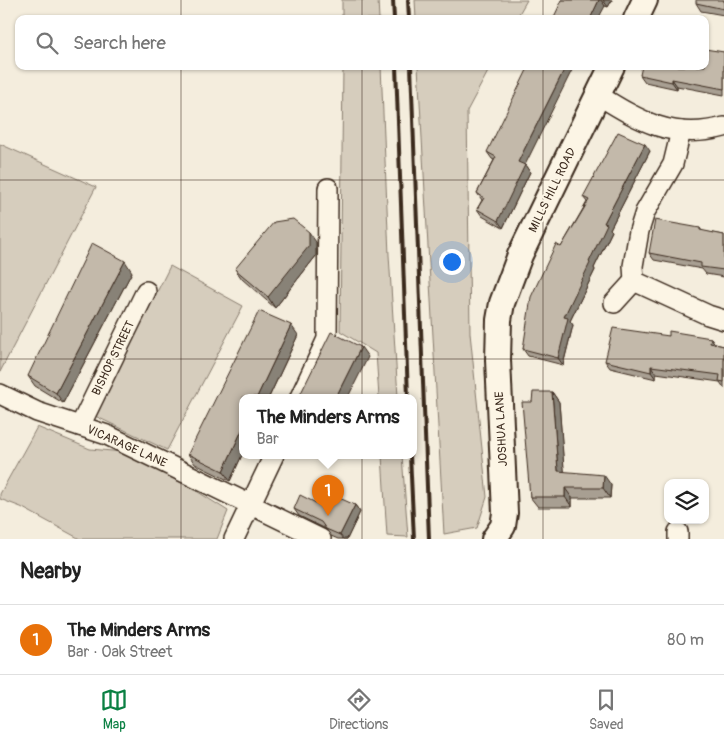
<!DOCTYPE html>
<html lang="en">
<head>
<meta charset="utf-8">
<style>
	:root { --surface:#fff; --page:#f6f6f6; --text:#222; --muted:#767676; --line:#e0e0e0; --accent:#0b8043 }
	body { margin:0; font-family:Pangolin,sans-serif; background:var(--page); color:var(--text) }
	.controls { position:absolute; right:15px; bottom:15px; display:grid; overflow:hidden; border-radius:10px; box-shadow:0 1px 4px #0004 }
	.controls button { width:45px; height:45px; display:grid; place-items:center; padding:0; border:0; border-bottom:1px solid var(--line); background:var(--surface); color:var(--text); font:25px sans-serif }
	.you { position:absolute; left:451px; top:261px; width:18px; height:18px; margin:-12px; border:4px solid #fff; border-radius:50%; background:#1a73e8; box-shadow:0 0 0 8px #1a73e833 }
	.badge { display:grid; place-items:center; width:32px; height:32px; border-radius:50%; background:var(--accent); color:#fff; font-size:16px; font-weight:700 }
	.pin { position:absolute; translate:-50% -41px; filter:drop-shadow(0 1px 2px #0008) }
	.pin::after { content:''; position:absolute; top:26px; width:18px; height:15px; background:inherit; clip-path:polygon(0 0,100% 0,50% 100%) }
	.popup { position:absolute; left:239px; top:394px; width:178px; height:65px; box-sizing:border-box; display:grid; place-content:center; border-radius:10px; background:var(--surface); filter:drop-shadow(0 1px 4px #0005); font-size:16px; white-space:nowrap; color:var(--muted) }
	.popup b { font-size:19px; color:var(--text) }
	.popup::after { content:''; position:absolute; left:50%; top:100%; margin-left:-10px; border:10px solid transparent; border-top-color:var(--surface) }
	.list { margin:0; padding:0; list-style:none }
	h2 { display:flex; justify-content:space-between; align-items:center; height:65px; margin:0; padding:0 20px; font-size:21px }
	h2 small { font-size:16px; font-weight:400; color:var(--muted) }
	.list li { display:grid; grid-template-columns:32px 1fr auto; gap:15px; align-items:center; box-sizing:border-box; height:70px; padding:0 20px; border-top:1px solid var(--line) }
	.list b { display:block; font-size:19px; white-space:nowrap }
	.list p { margin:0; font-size:16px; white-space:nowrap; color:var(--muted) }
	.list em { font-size:16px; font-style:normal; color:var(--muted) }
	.icon { flex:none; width:28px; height:28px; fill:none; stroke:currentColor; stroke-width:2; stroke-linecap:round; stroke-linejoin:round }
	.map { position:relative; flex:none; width:724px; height:539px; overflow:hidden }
	.search { position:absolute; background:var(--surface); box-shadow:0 1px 4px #0004; left:15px; right:15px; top:15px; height:55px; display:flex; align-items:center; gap:12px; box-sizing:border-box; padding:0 18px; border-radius:10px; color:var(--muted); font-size:19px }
	.sheet { height:135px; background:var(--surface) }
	nav { display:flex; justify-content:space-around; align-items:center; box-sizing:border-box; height:70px; border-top:1px solid var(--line); background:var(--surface); font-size:14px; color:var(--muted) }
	nav a { display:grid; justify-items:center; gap:2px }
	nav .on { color:var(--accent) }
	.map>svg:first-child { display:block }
</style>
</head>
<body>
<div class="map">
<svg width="724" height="539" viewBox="0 0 724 539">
	<rect width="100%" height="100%" fill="#f4eddd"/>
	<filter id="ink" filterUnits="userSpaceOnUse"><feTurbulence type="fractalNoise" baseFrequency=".02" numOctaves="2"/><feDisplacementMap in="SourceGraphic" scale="10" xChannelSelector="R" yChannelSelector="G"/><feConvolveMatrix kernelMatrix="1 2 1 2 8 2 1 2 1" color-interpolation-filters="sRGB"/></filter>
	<g filter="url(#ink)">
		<g fill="#d6cdbd" stroke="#887c6e">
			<path d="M 342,0 L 378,0 L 379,19 L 342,19 Z"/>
			<path d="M 415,0 L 527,0 L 516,19 L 416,19 Z"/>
			<path d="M 343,66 L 381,66 L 389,255 L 398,397 L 379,397 L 376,353 L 340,331 Z"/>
			<path d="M 418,66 L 491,66 L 467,111 L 470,333 L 487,497 L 477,528 L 444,534 Z"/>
			<path d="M 0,144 L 96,187 L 0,372 Z"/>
			<path d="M 170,266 L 243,306 L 167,450 L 95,416 Z"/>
			<path d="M 37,427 L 90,449 L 123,452 L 195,490 L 228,511 L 217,539 L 80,539 L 21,507 L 0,499 L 0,494 Z"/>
			<path d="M 382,455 L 402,455 L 408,537 L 387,536 Z"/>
		</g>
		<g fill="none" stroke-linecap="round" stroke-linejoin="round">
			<g stroke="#3b2a1e" stroke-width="22">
				<g id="minor">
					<path d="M 598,95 C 640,121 673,141 724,127"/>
					<path d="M 681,131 L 673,164 L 645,212 L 639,231 L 633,266 L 634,281 L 708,315 L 724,320"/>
					<path d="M 614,303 L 634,281"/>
					<path d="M 0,394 L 37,412 L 107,435 L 321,539"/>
					<path d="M 300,397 L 327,339 L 328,188"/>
					<path d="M 80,426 L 146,291"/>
					<path d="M 678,532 L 678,539"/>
					<path d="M 234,539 L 274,455"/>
				</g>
			</g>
			<g stroke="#3b2a1e" stroke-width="28">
				<g id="tertiary">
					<path d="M 636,19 L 645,0"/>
					<path d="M 494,539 L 503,526 L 505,513 L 498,360 L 499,320 L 502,303 L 520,255 L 612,66"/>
				</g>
			</g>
			<use href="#minor" stroke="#fcf5e5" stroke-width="19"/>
			<use href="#tertiary" stroke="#fcf5e5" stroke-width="24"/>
			<g stroke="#3b2a1e" stroke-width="4">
				<path d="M 393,0 L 394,19"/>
				<path d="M 408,0 L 409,19"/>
				<path d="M 396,66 L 408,397"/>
				<path d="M 411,66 L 429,539"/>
				<path d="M 410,455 L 414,539"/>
			</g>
		</g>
		<g fill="#a89f92" stroke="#3b2a1e">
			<path d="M 562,0 L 612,0 L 608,7 L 605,6 Z"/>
			<path d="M 724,0 L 724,15 L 701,11 L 696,3 Z"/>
			<path d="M 724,52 L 724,95 L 677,86 L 677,89 L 645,82 L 640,75 Z"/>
			<path d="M 650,151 L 610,229 L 612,231 L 594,268 L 595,270 L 570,321 L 573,325 L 563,365 L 528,356 L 523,349 L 561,247 L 587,202 L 583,197 Z"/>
			<path d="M 487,152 L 525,165 L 530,172 L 503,228 L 482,216 L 477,209 L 482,200 L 477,193 L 494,160 L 492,159 Z"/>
			<path d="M 700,228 L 702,231 L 724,235 L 724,277 L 706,274 L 702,269 L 654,260 L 649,253 Z"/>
			<path d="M 316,242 L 316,256 L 275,308 L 242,279 L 235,269 Z"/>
			<path d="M 132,272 L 63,403 L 35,386 L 28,376 Z"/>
			<path d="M 298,335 L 230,481 L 195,464 L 188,454 Z"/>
			<path d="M 669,336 L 711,338 L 715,344 L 724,346 L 724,388 L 720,382 L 656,373 L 656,379 L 610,368 L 605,361 Z"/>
			<path d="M 552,392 L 559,402 L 564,472 L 611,485 L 610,498 L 572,498 L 572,507 L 538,507 L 530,497 L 532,402 Z"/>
			<path d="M 318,504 L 355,505 L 360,512 L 347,539 L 338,539 L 331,536 L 326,529 L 299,516 L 294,509 Z"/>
		</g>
		<g fill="#888277" stroke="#3b2a1e">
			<path d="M 599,0 L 601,0 L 605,6 L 598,19 L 590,19 Z"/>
			<path d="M 603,0 L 612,0 L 608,7 Z"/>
			<path d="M 566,66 L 574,66 L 525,165 L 530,172 L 503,228 L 498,221 L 518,162 Z"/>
			<path d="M 672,79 L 677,86 L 677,89 L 672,82 Z"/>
			<path d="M 645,144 L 650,151 L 610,229 L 612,231 L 594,268 L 595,270 L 570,321 L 573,325 L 563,365 L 558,358 L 564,317 L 589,262 L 604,223 Z"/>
			<path d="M 309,232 L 316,242 L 316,256 L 275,308 L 268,297 Z"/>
			<path d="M 125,261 L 132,272 L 63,403 L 56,393 Z"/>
			<path d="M 291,325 L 298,335 L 269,397 L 257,397 Z"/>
			<path d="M 711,338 L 716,345 L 710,343 Z"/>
			<path d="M 361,347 L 368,357 L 348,397 L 336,397 Z"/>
			<path d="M 651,366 L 656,373 L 656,379 L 651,372 Z"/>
			<path d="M 552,392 L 559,402 L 565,481 L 558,471 Z"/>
			<path d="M 243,428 L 243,453 L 230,481 L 223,471 Z"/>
			<path d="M 604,475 L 611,485 L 610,498 L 603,488 Z"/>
			<path d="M 565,488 L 572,498 L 572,507 L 565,497 Z"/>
			<path d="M 355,505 L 360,512 L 347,539 L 343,539 L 340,535 Z"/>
		</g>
		<g fill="#c3b9aa" stroke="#3b2a1e">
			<path d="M 562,0 L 599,0 L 590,19 L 553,19 Z"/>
			<path d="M 696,0 L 724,0 L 724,9 L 696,3 Z"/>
			<path d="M 705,49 L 724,52 L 724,89 L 672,79 L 672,82 L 640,75 L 642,66 L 705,66 Z"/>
			<path d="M 529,66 L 566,66 L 518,162 L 525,165 L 498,221 L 477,209 L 484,198 L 477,193 L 496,157 L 487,152 Z"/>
			<path d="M 618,132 L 645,144 L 604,223 L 607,224 L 589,262 L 590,263 L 564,317 L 568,318 L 558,358 L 523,349 L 531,297 L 556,244 L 561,247 L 589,200 L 583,197 Z"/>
			<path d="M 293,219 L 309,232 L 309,246 L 268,297 L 235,269 L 274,222 Z"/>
			<path d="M 655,220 L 700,228 L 700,230 L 724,235 L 724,270 L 701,267 L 701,263 L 649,253 Z"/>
			<path d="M 92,243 L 125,261 L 56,393 L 28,376 Z"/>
			<path d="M 259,311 L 291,325 L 257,397 L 243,397 L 243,428 L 223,471 L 188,454 Z"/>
			<path d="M 613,328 L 669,336 L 669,331 L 711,338 L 710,343 L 724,346 L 724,382 L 719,381 L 720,375 L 651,366 L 651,372 L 605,361 Z"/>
			<path d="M 331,332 L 361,347 L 336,397 L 299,397 Z"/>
			<path d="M 533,392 L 552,392 L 558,471 L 604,475 L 603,488 L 565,488 L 565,497 L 530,497 L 522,402 L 532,402 Z"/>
			<path d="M 326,492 L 355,505 L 340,535 L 326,529 L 321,522 L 294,509 L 300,495 L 318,504 Z"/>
		</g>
	</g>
	<path fill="none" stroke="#3b2a1e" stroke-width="1" stroke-opacity="0.55" d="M 181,0 L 181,19M 362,0 L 362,19M 543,0 L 543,19M 181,66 L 181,539M 362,66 L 362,539M 543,66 L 543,539M 0,180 L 724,180M 0,359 L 724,359"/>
	<g text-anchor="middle" stroke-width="4" stroke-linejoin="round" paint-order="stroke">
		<g font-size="12" fill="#3b2a1e" stroke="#fcf5e5">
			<text transform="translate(552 190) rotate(-64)" y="4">MILLS HILL ROAD</text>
			<text transform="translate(113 358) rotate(-64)" y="4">BISHOP STREET</text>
			<text transform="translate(501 429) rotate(-93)" y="4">JOSHUA LANE</text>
			<text transform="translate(127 446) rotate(24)" y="4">VICARAGE LANE</text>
		</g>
	</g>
</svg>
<div class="controls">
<button><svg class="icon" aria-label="layers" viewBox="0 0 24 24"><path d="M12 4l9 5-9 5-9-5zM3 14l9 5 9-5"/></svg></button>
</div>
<div class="you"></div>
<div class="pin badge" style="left:328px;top:516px;background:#e8710a">1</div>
<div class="popup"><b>The Minders Arms</b>Bar</div>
<div class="search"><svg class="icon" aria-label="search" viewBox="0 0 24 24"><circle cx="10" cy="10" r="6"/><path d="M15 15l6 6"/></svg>Search here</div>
</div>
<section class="sheet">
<h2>Nearby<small></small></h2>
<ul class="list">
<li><span class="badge" style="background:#e8710a">1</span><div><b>The Minders Arms</b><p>Bar · Oak Street</p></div><em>80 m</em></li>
</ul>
</section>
<nav>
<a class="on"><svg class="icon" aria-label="map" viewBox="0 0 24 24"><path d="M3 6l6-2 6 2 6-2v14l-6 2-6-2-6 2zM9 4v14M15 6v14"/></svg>Map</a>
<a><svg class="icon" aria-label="directions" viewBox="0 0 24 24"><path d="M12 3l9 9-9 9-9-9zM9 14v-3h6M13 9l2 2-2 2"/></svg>Directions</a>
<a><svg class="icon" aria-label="saved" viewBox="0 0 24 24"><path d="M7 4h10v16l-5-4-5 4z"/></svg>Saved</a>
</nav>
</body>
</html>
